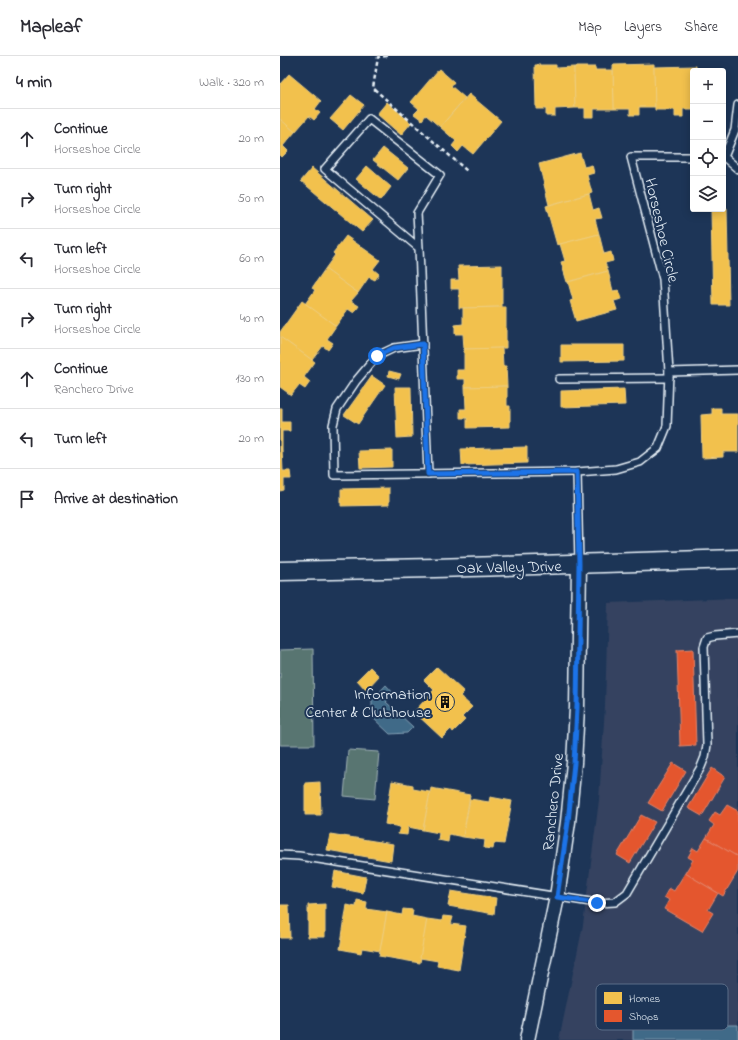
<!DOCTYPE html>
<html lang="en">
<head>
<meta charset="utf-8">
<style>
	:root { --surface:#fff; --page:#f7f7f7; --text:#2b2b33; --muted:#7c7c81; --line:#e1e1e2 }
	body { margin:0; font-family:"Indie Flower",sans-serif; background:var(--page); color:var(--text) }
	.controls { position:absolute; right:12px; top:12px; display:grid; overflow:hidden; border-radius:4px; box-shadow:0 2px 10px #0003 }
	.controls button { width:36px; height:36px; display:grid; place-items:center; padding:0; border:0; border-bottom:1px solid var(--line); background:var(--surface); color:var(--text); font:20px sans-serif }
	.stop { position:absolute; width:12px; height:12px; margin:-9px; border:3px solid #1a73e8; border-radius:50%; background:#fff }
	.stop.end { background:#1a73e8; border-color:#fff; box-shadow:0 1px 4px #0008 }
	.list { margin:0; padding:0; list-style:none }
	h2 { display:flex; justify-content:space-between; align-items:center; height:52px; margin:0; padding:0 16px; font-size:17px }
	h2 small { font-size:13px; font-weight:400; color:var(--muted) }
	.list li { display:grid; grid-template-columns:26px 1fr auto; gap:12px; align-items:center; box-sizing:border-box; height:60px; padding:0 16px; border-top:1px solid var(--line) }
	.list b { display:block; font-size:15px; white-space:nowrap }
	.list p { margin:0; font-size:13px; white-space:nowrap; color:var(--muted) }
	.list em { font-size:13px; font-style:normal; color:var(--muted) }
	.icon { flex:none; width:22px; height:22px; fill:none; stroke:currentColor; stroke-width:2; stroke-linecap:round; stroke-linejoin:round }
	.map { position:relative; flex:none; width:458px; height:984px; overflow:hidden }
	header { display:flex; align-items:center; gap:24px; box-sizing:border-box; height:56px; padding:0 20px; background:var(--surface); border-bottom:1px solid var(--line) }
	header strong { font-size:19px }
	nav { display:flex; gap:22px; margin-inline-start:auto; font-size:14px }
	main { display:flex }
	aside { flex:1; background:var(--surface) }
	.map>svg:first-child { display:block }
</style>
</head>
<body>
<header>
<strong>Mapleaf</strong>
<nav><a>Map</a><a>Layers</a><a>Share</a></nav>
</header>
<main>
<aside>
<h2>4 min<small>Walk · 320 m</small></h2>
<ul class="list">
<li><svg class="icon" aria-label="ahead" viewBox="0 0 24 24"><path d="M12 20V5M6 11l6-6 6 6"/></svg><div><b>Continue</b><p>Horseshoe Circle</p></div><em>20 m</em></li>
<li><svg class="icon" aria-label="right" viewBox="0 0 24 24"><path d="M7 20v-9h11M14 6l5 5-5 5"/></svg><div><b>Turn right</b><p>Horseshoe Circle</p></div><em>50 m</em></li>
<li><svg class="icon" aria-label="left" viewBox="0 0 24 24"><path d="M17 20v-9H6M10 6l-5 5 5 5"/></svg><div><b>Turn left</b><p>Horseshoe Circle</p></div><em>60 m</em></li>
<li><svg class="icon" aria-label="right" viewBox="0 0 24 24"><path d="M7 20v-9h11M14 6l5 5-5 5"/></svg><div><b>Turn right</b><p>Horseshoe Circle</p></div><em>40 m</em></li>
<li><svg class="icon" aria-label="ahead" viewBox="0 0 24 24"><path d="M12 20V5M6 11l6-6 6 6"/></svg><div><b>Continue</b><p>Ranchero Drive</p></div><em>130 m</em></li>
<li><svg class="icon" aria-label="left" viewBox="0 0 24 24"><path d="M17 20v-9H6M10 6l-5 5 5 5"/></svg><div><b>Turn left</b></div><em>20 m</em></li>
<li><svg class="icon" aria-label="arrive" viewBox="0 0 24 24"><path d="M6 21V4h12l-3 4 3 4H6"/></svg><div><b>Arrive at destination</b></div></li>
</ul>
</aside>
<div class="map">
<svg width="458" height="984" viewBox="0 0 458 984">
	<rect width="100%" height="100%" fill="#1d3557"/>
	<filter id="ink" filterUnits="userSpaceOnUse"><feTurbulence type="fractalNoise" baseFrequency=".025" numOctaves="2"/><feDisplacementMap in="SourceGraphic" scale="8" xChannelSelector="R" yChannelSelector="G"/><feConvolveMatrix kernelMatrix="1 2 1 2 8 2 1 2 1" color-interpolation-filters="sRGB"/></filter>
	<g filter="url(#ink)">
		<path fill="#344360" d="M 458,542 L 458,984 L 279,984 L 303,869 L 319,744 L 325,650 L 328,547 Z"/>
		<g fill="#587471" stroke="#a0b2b4">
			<path d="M 33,593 L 34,689 L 0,689 L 0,594 Z"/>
			<path d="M 68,694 L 99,696 L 95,743 L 64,740 Z"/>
		</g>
		<g fill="#416b88" stroke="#84a1b5">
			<path d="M 106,629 L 114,638 L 106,646 L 133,671 L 127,677 L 110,678 L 92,661 L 92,644 Z"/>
			<path d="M 383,950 L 444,969 L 458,969 L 458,984 L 353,984 L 353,971 Z"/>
		</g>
		<g fill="#f2c14e" stroke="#efcf81">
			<path d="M 374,8 L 375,51 L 359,51 L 359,59 L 350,59 L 350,53 L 334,53 L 333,9 Z"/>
			<path d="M 255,9 L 276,9 L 276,12 L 294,11 L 295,52 L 275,53 L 275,60 L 266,60 L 266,53 L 256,53 Z"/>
			<path d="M 416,10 L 416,15 L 413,15 L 413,53 L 403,53 L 403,61 L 395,61 L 395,54 L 375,54 L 374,11 Z"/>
			<path d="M 294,11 L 315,11 L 315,14 L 333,14 L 334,53 L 314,53 L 314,61 L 305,61 L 305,52 L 295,52 Z"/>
			<path d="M 159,13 L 174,26 L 171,30 L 185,42 L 160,71 L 146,59 L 142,64 L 134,58 L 139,53 L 131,46 Z"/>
			<path d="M 9,18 L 41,45 L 35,53 L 40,57 L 34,64 L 29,60 L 15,76 L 0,63 L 0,28 Z"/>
			<path d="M 189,38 L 221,65 L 193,98 L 183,90 L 178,96 L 172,90 L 176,85 L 160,71 Z"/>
			<path d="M 71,39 L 84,49 L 63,74 L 50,63 Z"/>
			<path d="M 107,46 L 131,67 L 121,79 L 97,58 Z"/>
			<path d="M 0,63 L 15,76 L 3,90 L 8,95 L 2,101 L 0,99 Z"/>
			<path d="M 103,92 L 128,112 L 118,124 L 93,104 Z"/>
			<path d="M 300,97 L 304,111 L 312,109 L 314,117 L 307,119 L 312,137 L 269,149 L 259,108 Z"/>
			<path d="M 87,110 L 111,131 L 101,144 L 76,123 Z"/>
			<path d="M 32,112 L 93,164 L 82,176 L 21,125 Z"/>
			<path d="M 309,138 L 313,154 L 319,152 L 322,162 L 315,163 L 319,178 L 277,189 L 266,150 Z"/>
			<path d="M 447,153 L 449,249 L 433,249 L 431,154 Z"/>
			<path d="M 319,178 L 324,198 L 331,196 L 333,205 L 325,207 L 328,215 L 287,226 L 281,206 L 285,205 L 280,188 Z"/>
			<path d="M 66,180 L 100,204 L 93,213 L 99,218 L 95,224 L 89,221 L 78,237 L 45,213 L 55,199 L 53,197 Z"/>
			<path d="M 222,209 L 222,251 L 179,252 L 179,233 L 171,233 L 171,224 L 179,224 L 178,210 Z"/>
			<path d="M 45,213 L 78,237 L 71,245 L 79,250 L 74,257 L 68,253 L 56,270 L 25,248 L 35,234 L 32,232 Z"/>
			<path d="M 328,215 L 333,235 L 339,234 L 342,243 L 334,245 L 337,254 L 296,265 L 290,245 L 293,244 L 288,226 Z"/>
			<path d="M 22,245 L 56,270 L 47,283 L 53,287 L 48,294 L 43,290 L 32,304 L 0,281 L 0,276 Z"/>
			<path d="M 222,251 L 226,251 L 226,292 L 184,293 L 183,278 L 175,278 L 175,269 L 183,268 L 183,252 Z"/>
			<path d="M 0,281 L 35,306 L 24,321 L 30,326 L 25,333 L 19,329 L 11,339 L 0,331 Z"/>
			<path d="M 281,289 L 344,289 L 344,305 L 281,306 Z"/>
			<path d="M 222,292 L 223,310 L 226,310 L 227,330 L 185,331 L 185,323 L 177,323 L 177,314 L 184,314 L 184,293 Z"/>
			<path d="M 109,315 L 121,318 L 119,323 L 108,320 Z"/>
			<path d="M 92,320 L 105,329 L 78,368 L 64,359 Z"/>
			<path d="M 227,330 L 227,350 L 230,350 L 230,371 L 187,372 L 187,362 L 180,362 L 180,353 L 186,353 L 185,331 Z"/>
			<path d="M 115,331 L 131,331 L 132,381 L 117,382 Z"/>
			<path d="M 344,333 L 345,349 L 281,351 L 281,335 Z"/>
			<path d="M 0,352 L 2,352 L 2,366 L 10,366 L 10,375 L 2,375 L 2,393 L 0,393 Z"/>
			<path d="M 432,352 L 441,352 L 441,358 L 458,358 L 458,396 L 443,396 L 443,401 L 422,402 L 421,359 L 432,358 Z"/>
			<path d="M 247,391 L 247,407 L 182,409 L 181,393 Z"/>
			<path d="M 0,393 L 2,393 L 3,415 L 10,415 L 11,423 L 4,423 L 4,434 L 0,435 Z"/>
			<path d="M 112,394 L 112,411 L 80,412 L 79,395 Z"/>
			<path d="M 109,432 L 109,449 L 61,450 L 61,433 Z"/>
			<path d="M 90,611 L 99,620 L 86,634 L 77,624 Z"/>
			<path d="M 157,611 L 184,636 L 180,640 L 192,651 L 182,661 L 185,664 L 173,676 L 171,673 L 162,682 L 134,656 L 154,634 L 144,624 Z"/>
			<path d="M 112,725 L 133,729 L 133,733 L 150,736 L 143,774 L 128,771 L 127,779 L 118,778 L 120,771 L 105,768 Z"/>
			<path d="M 40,726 L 41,759 L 25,759 L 25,727 Z"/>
			<path d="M 151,732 L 190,739 L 183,781 L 169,778 L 168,786 L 158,784 L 159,777 L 143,774 Z"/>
			<path d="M 210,741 L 232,745 L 224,788 L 214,787 L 213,793 L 204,792 L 205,784 L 183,781 L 190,743 L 209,746 Z"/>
			<path d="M 50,778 L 113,788 L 111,805 L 47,794 Z"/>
			<path d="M 55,815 L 86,821 L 83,837 L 52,831 Z"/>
			<path d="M 171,835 L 216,842 L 214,858 L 168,850 Z"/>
			<path d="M 77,844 L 87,846 L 86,853 L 107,856 L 100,895 L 82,892 L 81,897 L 60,893 L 67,849 L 76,851 Z"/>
			<path d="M 45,848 L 45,881 L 28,881 L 28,849 Z"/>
			<path d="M 0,849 L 9,849 L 10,882 L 0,882 Z"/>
			<path d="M 123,853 L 133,854 L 132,860 L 147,863 L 140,907 L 99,900 L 107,856 L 122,859 Z"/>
			<path d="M 163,860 L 173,861 L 171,868 L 186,870 L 179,914 L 157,910 L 158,905 L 140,902 L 147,863 L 162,865 Z"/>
		</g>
		<g fill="#e4572e" stroke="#e5856b">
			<path d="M 413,593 L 416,689 L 400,690 L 397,594 Z"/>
			<path d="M 393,707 L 406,715 L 382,755 L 368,747 Z"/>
			<path d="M 432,712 L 445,721 L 422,760 L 408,752 Z"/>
			<path d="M 447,749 L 458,755 L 458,801 L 426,782 L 434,769 L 429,765 L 435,756 L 440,759 Z"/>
			<path d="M 361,759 L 375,766 L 350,807 L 337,799 Z"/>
			<path d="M 426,782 L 458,801 L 458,815 L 443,840 L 405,817 L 413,804 L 408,801 L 413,792 L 418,795 Z"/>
			<path d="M 405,817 L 438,837 L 428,854 L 433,857 L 422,875 L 384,853 L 389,844 L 384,841 L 389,832 L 394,835 Z"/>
		</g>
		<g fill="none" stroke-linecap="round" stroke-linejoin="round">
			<g stroke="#e8f1f8" stroke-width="10">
				<g id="service">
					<path d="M 443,101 L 444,101 L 458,113"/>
					<path d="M 444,101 L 455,74 L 458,49"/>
					<path d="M 139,192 L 45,113 L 89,63 L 160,119 L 137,157 L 139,192 L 148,418"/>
					<path d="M 143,288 L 114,292 L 97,300 L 76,325 L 57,353 L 53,369 L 54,419 L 297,416 L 336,413 L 360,406 L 378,392 L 387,370 L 389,316 L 383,223 L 351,101 L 413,101"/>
					<path d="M 389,316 L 458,314"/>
					<path d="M 279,323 L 389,322"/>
					<path d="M 297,416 L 299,508"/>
					<path d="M 0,799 L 19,800 L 317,847 L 335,846 L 347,837 L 421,711 L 425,701 L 427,689 L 424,591 L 427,582 L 435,580 L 458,578"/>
				</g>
			</g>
			<g stroke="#e8f1f8" stroke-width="17">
				<path id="minor" d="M 247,984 L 277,841 L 288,766 L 294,707 L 297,652 L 299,508"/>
			</g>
			<g stroke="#e8f1f8" stroke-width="21">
				<path id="tertiary" d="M 0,515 L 155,512 L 458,503"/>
			</g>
			<path stroke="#e8f1f8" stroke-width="2.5" stroke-dasharray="4 3" stroke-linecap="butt" d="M 107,0 L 98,1 L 93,32 L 187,115"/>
			<use href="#service" stroke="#1d3557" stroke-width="7"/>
			<use href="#minor" stroke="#1d3557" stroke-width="14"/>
			<use href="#tertiary" stroke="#1d3557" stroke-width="18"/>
		</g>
	</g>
	<g fill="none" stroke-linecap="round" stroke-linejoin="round" filter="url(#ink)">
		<path stroke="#1a73e8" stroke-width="5" d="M 97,300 L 114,292 L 143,288 L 148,418 L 297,416 L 299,508 L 297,652 L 294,707 L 288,766 L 277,841 L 317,847"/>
	</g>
	<defs>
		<g id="building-disc" transform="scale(1)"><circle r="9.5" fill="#ffd166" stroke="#1d3557"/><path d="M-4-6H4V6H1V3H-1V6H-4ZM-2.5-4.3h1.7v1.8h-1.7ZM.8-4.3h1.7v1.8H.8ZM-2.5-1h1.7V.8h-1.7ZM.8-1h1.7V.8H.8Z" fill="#111"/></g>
	</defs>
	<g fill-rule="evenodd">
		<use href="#building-disc" x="165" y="646"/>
	</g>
	<g text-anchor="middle" stroke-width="4" stroke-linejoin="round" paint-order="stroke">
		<g font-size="16" fill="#e8f1f8" stroke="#1d3557">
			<text transform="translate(383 174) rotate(77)" y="6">Horseshoe Circle</text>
			<text transform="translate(229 510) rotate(-1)" y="6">Oak Valley Drive</text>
			<text transform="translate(272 746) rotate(-84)" y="6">Ranchero Drive</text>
		</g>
		<g font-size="16" fill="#e8f1f8" stroke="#1d3557" text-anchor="end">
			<text x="151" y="643">Information<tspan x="151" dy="18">Center &amp; Clubhouse</tspan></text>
		</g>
	</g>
	<rect x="316" y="928" width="132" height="46" rx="6" fill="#1d3557" stroke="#5a6d87" stroke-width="1"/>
	<rect x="324" y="936" width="18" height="12" fill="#f2c14e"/>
	<rect x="324" y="954" width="18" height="12" fill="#e4572e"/>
	<g font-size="11" fill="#e8f1f8">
		<text x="349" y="946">Homes</text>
		<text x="349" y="964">Shops</text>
	</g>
</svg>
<div class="controls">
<button>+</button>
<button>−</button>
<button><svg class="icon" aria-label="locate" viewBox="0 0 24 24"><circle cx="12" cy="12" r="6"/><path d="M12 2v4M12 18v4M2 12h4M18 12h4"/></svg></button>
<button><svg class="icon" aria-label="layers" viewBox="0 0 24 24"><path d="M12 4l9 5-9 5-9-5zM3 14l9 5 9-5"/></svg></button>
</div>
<div class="stop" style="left:97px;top:300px"></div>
<div class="stop end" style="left:317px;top:847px"></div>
</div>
</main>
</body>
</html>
